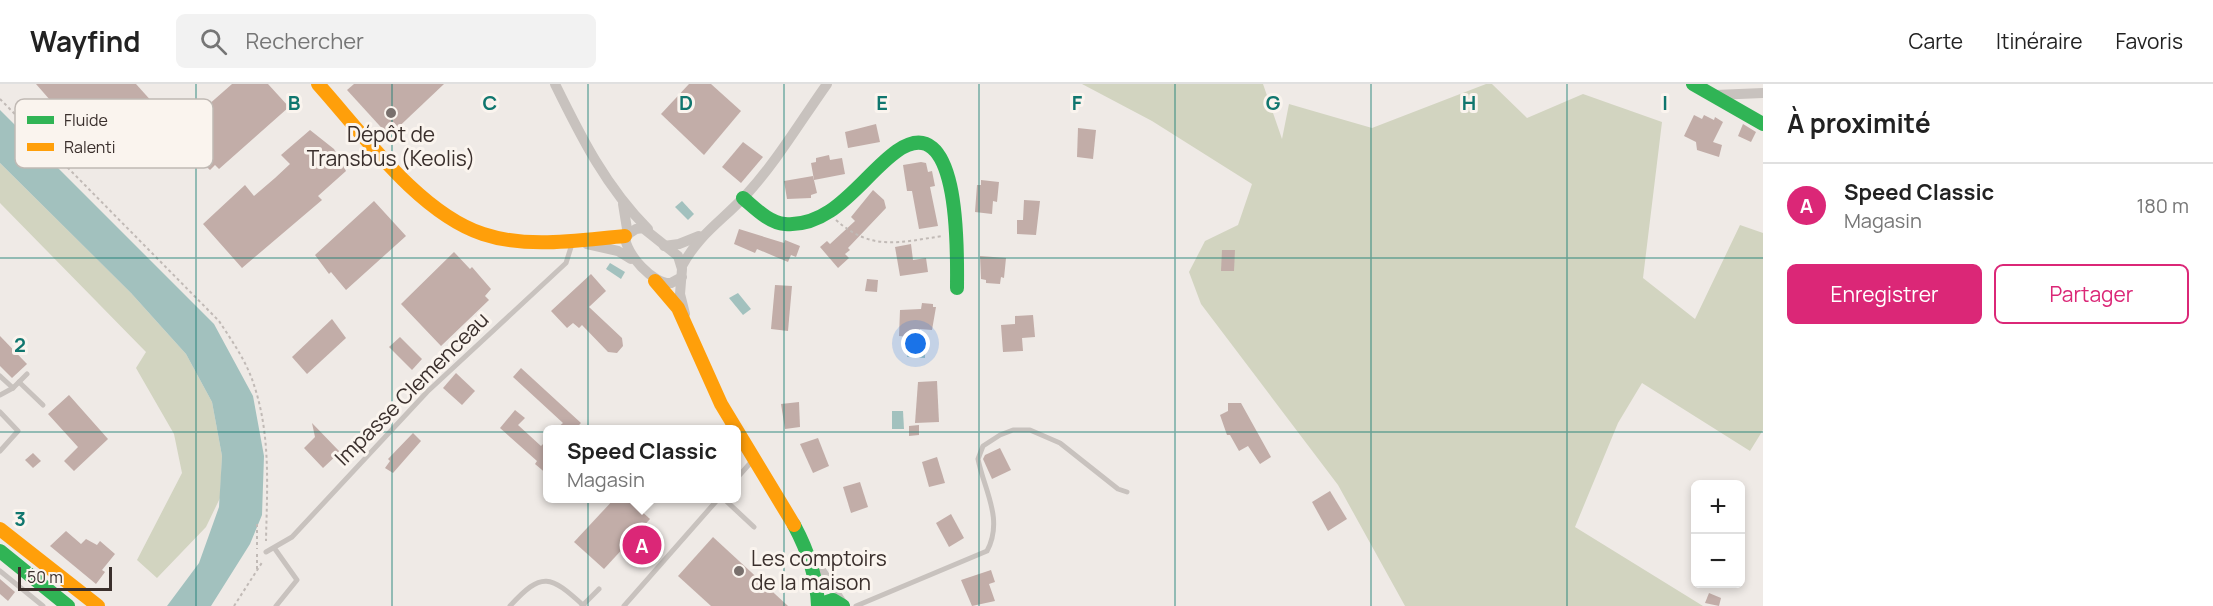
<!DOCTYPE html>
<html lang="fr">
<head>
<meta charset="utf-8">
<style>
	:root { --surface:#fff; --page:#f2f2f2; --text:#222; --muted:#767676; --line:#e0e0e0; --accent:#db2777 }
	body { margin:0; font-family:Manrope,sans-serif; background:var(--page); color:var(--text) }
	.controls { position:absolute; right:18px; bottom:18px; display:grid; overflow:hidden; border-radius:9px; box-shadow:0 3px 9px #0003 }
	.controls button { width:54px; height:54px; display:grid; place-items:center; padding:0; border:0; border-bottom:2px solid var(--line); background:var(--surface); color:var(--text); font:30px sans-serif }
	.scale { position:absolute; left:18px; bottom:15px; width:94px; box-sizing:border-box; padding-left:6px; border:3px solid #3a2f2c; border-top:0; font-size:16px; line-height:21px; white-space:nowrap; color:#3a2f2c; -webkit-text-stroke:4px #faf4ee; paint-order:stroke }
	.you { position:absolute; left:916px; top:260px; width:21px; height:21px; margin:-15px; border:4px solid #fff; border-radius:50%; background:#1a73e8; box-shadow:0 0 0 9px #1a73e833 }
	.badge { display:grid; place-items:center; width:39px; height:39px; border-radius:50%; background:var(--accent); color:#fff; font-size:20px; font-weight:700 }
	.pin { position:absolute; translate:-50% -50%; border:3px solid #fff; box-shadow:0 2px 6px #0006 }
	.popup { position:absolute; left:543px; top:341px; width:198px; height:78px; box-sizing:border-box; display:grid; place-content:center; border-radius:9px; background:var(--surface); filter:drop-shadow(0 2px 4px #0005); font-size:20px; white-space:nowrap; color:var(--muted) }
	.popup b { font-size:22px; color:var(--text) }
	.popup::after { content:''; position:absolute; left:50%; top:100%; margin-left:-12px; border:12px solid transparent; border-top-color:var(--surface) }
	.list { margin:0; padding:0; list-style:none }
	h2 { display:flex; justify-content:space-between; align-items:center; height:78px; margin:0; padding:0 24px; font-size:26px }
	h2 small { font-size:20px; font-weight:400; color:var(--muted) }
	.list li { display:grid; grid-template-columns:39px 1fr auto; gap:18px; align-items:center; box-sizing:border-box; height:84px; padding:0 24px; border-top:2px solid var(--line) }
	.list b { display:block; font-size:22px; white-space:nowrap }
	.list p { margin:0; font-size:20px; white-space:nowrap; color:var(--muted) }
	.list em { font-size:20px; font-style:normal; color:var(--muted) }
	.actions { display:flex; gap:12px; padding:18px 24px }
	.actions a { flex:1; padding:14px 0; border:2px solid var(--accent); border-radius:9px; text-align:center; font-size:21px; color:var(--accent) }
	.actions .main { background:var(--accent); color:#fff }
	.icon { flex:none; width:33px; height:33px; fill:none; stroke:currentColor; stroke-width:2; stroke-linecap:round; stroke-linejoin:round }
	.map { position:relative; flex:none; width:1763px; height:522px; overflow:hidden }
	header { display:flex; align-items:center; gap:36px; box-sizing:border-box; height:84px; padding:0 30px; background:var(--surface); border-bottom:2px solid var(--line) }
	header strong { font-size:28px }
	nav { display:flex; gap:33px; margin-inline-start:auto; font-size:21px }
	.search { width:420px; height:54px; background:var(--page); display:flex; align-items:center; gap:15px; box-sizing:border-box; padding:0 21px; border-radius:9px; color:var(--muted); font-size:22px }
	main { display:flex }
	aside { flex:1; background:var(--surface) }
	.map>svg:first-child { display:block }
</style>
</head>
<body>
<header>
<strong>Wayfind</strong>
<div class="search"><svg class="icon" aria-label="search" viewBox="0 0 24 24"><circle cx="10" cy="10" r="6"/><path d="M15 15l6 6"/></svg>Rechercher</div>
<nav><a>Carte</a><a>Itinéraire</a><a>Favoris</a></nav>
</header>
<main>
<div class="map">
<svg width="1763" height="522" viewBox="0 0 1763 522">
	<rect width="100%" height="100%" fill="#efeae6"/>
	<g fill="#d2d4c0">
		<path d="M 1082,0 L 1263,0 L 1282,55 L 1289,20 L 1372,44 L 1486,0 L 1492,0 L 1527,34 L 1583,10 L 1662,38 L 1643,194 L 1695,235 L 1740,141 L 1763,149 L 1763,346 L 1750,367 L 1642,299 L 1618,339 L 1575,443 L 1703,522 L 1405,522 L 1338,401 L 1201,220 L 1189,188 L 1205,157 L 1238,141 L 1252,100 L 1152,37 Z"/>
		<path d="M 0,79 L 131,209 L 186,270 L 212,318 L 222,372 L 220,414 L 206,443 L 157,494 L 137,476 L 182,389 L 174,350 L 136,284 L 146,268 L 0,119 Z"/>
	</g>
	<g fill="#a2c1be">
		<path d="M 0,26 L 214,240 L 253,312 L 264,372 L 262,431 L 250,460 L 211,522 L 167,522 L 199,479 L 219,423 L 222,372 L 212,318 L 186,270 L 131,209 L 0,79 Z"/>
		<path d="M 682,117 L 694,130 L 688,136 L 675,123 Z"/>
		<path d="M 610,179 L 625,188 L 621,195 L 606,185 Z"/>
		<path d="M 738,209 L 751,225 L 743,231 L 729,214 Z"/>
		<path d="M 907,264 L 925,265 L 925,274 L 907,273 Z"/>
		<path d="M 892,327 L 903,327 L 904,345 L 892,345 Z"/>
	</g>
	<g fill="#c2ada8">
		<path d="M 36,0 L 136,0 L 163,30 L 106,80 Z"/>
		<path d="M 232,0 L 268,0 L 289,23 L 219,85 L 215,81 L 210,86 L 192,70 L 200,63 L 182,44 Z"/>
		<path d="M 354,0 L 444,0 L 389,52 L 347,6 Z"/>
		<path d="M 689,0 L 711,0 L 741,27 L 704,71 L 661,30 Z"/>
		<path d="M 1694,31 L 1702,35 L 1704,31 L 1714,36 L 1715,33 L 1723,38 L 1713,58 L 1722,61 L 1719,73 L 1697,66 L 1696,58 L 1684,52 Z"/>
		<path d="M 876,40 L 880,58 L 848,64 L 845,48 Z"/>
		<path d="M 1743,40 L 1756,48 L 1751,58 L 1738,52 Z"/>
		<path d="M 1078,44 L 1096,46 L 1093,75 L 1077,73 Z"/>
		<path d="M 310,46 L 334,65 L 346,87 L 318,112 L 322,116 L 242,184 L 203,140 L 245,101 L 254,112 L 275,94 L 290,80 L 281,71 Z"/>
		<path d="M 743,58 L 763,73 L 741,99 L 722,83 Z"/>
		<path d="M 829,71 L 830,76 L 842,74 L 845,90 L 814,96 L 811,79 L 816,78 L 816,74 Z"/>
		<path d="M 921,78 L 926,79 L 928,88 L 932,87 L 935,102 L 930,103 L 938,142 L 919,145 L 912,107 L 907,107 L 903,81 Z"/>
		<path d="M 813,92 L 817,109 L 811,111 L 811,114 L 787,115 L 784,97 Z"/>
		<path d="M 981,96 L 999,98 L 997,118 L 993,117 L 992,130 L 975,128 L 977,101 L 981,101 Z"/>
		<path d="M 873,106 L 884,116 L 886,124 L 848,164 L 850,166 L 845,170 L 849,174 L 838,184 L 820,163 L 827,157 L 830,160 L 855,137 L 851,133 Z"/>
		<path d="M 1024,116 L 1040,117 L 1036,151 L 1017,150 L 1017,136 L 1023,136 Z"/>
		<path d="M 374,117 L 406,152 L 346,206 L 331,188 L 329,190 L 315,171 Z"/>
		<path d="M 739,145 L 784,159 L 785,156 L 800,162 L 796,173 L 791,171 L 788,178 L 757,165 L 755,169 L 734,160 Z"/>
		<path d="M 911,160 L 913,176 L 926,174 L 928,188 L 900,192 L 895,163 Z"/>
		<path d="M 1222,166 L 1235,166 L 1234,187 L 1221,187 Z"/>
		<path d="M 454,168 L 470,185 L 472,183 L 491,205 L 485,212 L 489,216 L 441,262 L 401,220 Z"/>
		<path d="M 980,172 L 1006,174 L 1004,194 L 1001,193 L 1000,200 L 986,199 L 986,196 L 981,195 Z"/>
		<path d="M 591,190 L 606,207 L 589,223 L 622,254 L 623,262 L 617,269 L 608,268 L 582,241 L 579,244 L 573,239 L 567,244 L 551,227 Z"/>
		<path d="M 867,195 L 878,196 L 877,208 L 865,207 Z"/>
		<path d="M 775,201 L 792,202 L 788,247 L 771,245 Z"/>
		<path d="M 922,219 L 933,220 L 933,223 L 936,223 L 932,246 L 920,245 L 920,254 L 899,252 L 900,226 L 921,225 Z"/>
		<path d="M 1033,231 L 1035,253 L 1022,254 L 1023,267 L 1003,268 L 1001,241 L 1015,240 L 1015,232 Z"/>
		<path d="M 332,235 L 346,254 L 307,290 L 292,273 Z"/>
		<path d="M 0,252 L 27,280 L 12,294 L 0,282 Z"/>
		<path d="M 400,253 L 422,275 L 412,286 L 389,263 Z"/>
		<path d="M 521,284 L 581,339 L 575,345 L 556,345 L 563,339 L 513,293 Z"/>
		<path d="M 456,289 L 475,307 L 462,321 L 443,304 Z"/>
		<path d="M 937,297 L 939,338 L 915,339 L 918,298 Z"/>
		<path d="M 69,311 L 108,355 L 74,387 L 64,377 L 78,363 L 48,330 Z"/>
		<path d="M 799,318 L 800,343 L 785,345 L 781,320 Z"/>
		<path d="M 1228,319 L 1241,319 L 1271,373 L 1260,380 L 1248,362 L 1239,367 L 1230,351 L 1227,351 L 1220,331 L 1228,327 Z"/>
		<path d="M 515,326 L 525,334 L 518,341 L 541,362 L 548,355 L 548,391 L 535,380 L 537,377 L 500,344 Z"/>
		<path d="M 312,339 L 340,368 L 323,384 L 304,364 L 315,353 Z"/>
		<path d="M 919,341 L 919,351 L 909,352 L 909,342 Z"/>
		<path d="M 413,349 L 421,357 L 393,389 L 385,384 L 390,377 L 388,375 Z"/>
		<path d="M 818,354 L 829,382 L 813,389 L 800,360 Z"/>
		<path d="M 1000,364 L 1011,386 L 992,395 L 983,375 L 985,371 Z"/>
		<path d="M 33,369 L 41,377 L 33,384 L 25,376 Z"/>
		<path d="M 937,373 L 945,399 L 929,403 L 922,378 Z"/>
		<path d="M 860,398 L 868,423 L 851,429 L 843,403 Z"/>
		<path d="M 1330,407 L 1347,435 L 1328,447 L 1312,418 Z"/>
		<path d="M 615,414 L 627,414 L 650,435 L 604,485 L 574,458 Z"/>
		<path d="M 951,430 L 964,454 L 949,463 L 936,439 Z"/>
		<path d="M 66,447 L 81,460 L 86,455 L 97,461 L 100,457 L 115,470 L 102,486 L 105,488 L 96,500 L 50,462 Z"/>
		<path d="M 713,453 L 788,522 L 711,522 L 678,492 Z"/>
		<path d="M 991,486 L 995,498 L 989,500 L 995,517 L 972,522 L 961,496 Z"/>
		<path d="M 0,495 L 15,508 L 8,517 L 0,510 Z"/>
		<path d="M 1709,509 L 1721,514 L 1719,522 L 1705,519 Z"/>
	</g>
	<g fill="none" stroke-linecap="round" stroke-linejoin="round">
		<g stroke="#c1bab6" stroke-width="2" stroke-dasharray="3 3" stroke-linecap="butt">
			<path d="M 0,15 L 219,237 C 232,257 247,278 254,301 C 271,352 267,404 266,457"/>
			<path d="M 836,136 C 872,168 900,158 943,152"/>
			<path d="M 257,440 L 257,465"/>
			<path d="M 257,470 L 257,488"/>
			<path d="M 234,522 L 263,477"/>
		</g>
		<g stroke="#c8c2be" stroke-width="5">
			<path d="M 0,292 L 13,304"/>
			<path d="M 19,298 L 43,321"/>
			<path d="M 0,311 L 13,304 L 27,290"/>
			<path d="M 0,328 L 18,347 L 0,367"/>
			<path d="M 736,395 L 753,376"/>
			<path d="M 723,414 L 754,443"/>
			<path d="M 275,465 L 297,496 L 276,522"/>
			<path d="M 266,468 L 292,453 L 427,308 L 566,179 L 572,160"/>
			<path d="M 0,487 L 43,522"/>
			<path d="M 510,522 C 542,487 550,491 584,522"/>
			<path d="M 582,522 L 599,505"/>
			<path d="M 624,522 L 719,414"/>
			<path d="M 856,522 L 987,467 C 1004,435 984,406 978,375 L 983,362 L 1000,351 L 1013,346 L 1030,346 L 1060,359 L 1118,405 L 1127,408"/>
		</g>
		<g stroke="#c8c2be" stroke-width="10">
			<path d="M 555,0 C 581,53 606,103 648,145"/>
			<path d="M 1715,11 L 1763,9"/>
			<path d="M 623,120 L 628,151"/>
			<path d="M 587,160 L 618,167 L 631,175"/>
			<path d="M 664,162 L 679,160 L 699,152"/>
			<path d="M 682,182 C 699,150 722,137 746,111 C 777,77 800,38 827,0"/>
			<path d="M 682,193 L 671,199 C 654,201 625,170 625,152 L 636,145 L 643,144 L 678,172 L 682,185 L 680,210 L 685,230"/>
			<path d="M 812,472 L 842,519"/>
		</g>
		<g stroke="#30b455" stroke-width="14">
			<path d="M 1693,0 L 1763,40"/>
			<path d="M 743,114 C 755,124 769,139 785,140 C 834,144 863,91 897,67 C 962,22 957,174 957,204"/>
			<path d="M 794,441 C 808,467 817,493 818,522"/>
			<path d="M 0,467 L 68,522"/>
			<path d="M 818,521 L 833,516 L 843,522"/>
		</g>
		<g stroke="#ff9f0a" stroke-width="14">
			<path d="M 318,0 C 362,49 419,129 483,150 C 528,165 579,156 625,152"/>
			<path d="M 655,197 L 678,224 L 721,320 L 794,441"/>
			<path d="M 0,445 L 98,522"/>
		</g>
	</g>
	<path fill="none" stroke="#0f766e" stroke-width="1.5" stroke-opacity="0.55" d="M 196,0 L 196,522M 392,0 L 392,522M 588,0 L 588,522M 784,0 L 784,522M 979,0 L 979,522M 1175,0 L 1175,522M 1371,0 L 1371,522M 1567,0 L 1567,522M 0,174 L 1763,174M 0,348 L 1763,348"/>
	<g fill="#79706d" stroke="#faf4ee" stroke-width="2">
		<circle cx="391" cy="29" r="6"/>
		<circle cx="739" cy="487" r="6"/>
	</g>
	<g text-anchor="middle" stroke-width="6" stroke-linejoin="round" paint-order="stroke">
		<g font-size="21" fill="#3a2f2c" stroke="#faf4ee">
			<text x="391" y="58">Dépôt de<tspan x="391" dy="24">Transbus (Keolis)</tspan></text>
			<text x="751" y="482" text-anchor="start">Les comptoirs<tspan x="751" dy="24">de la maison</tspan></text>
		</g>
		<g font-size="21" fill="#3a2f2c" stroke="#faf4ee">
			<text transform="translate(412 305) rotate(-45)" y="7">Impasse Clemenceau</text>
		</g>
	</g>
	<rect x="15" y="15" width="198" height="69" rx="9" fill="#faf4ee" stroke="#c0b9b4" stroke-width="1.5"/>
	<rect x="27" y="32" width="27" height="8" fill="#30b455"/>
	<rect x="27" y="59" width="27" height="8" fill="#ff9f0a"/>
	<g font-size="16" fill="#3a2f2c">
		<text x="64" y="42">Fluide</text>
		<text x="64" y="69">Ralenti</text>
	</g>
	<g font-size="20" text-anchor="middle" font-weight="bold" fill="#0f766e" stroke="#faf4ee" stroke-width="6" stroke-linejoin="round" paint-order="stroke">
		<text x="294" y="26">B</text>
		<text x="490" y="26">C</text>
		<text x="686" y="26">D</text>
		<text x="882" y="26">E</text>
		<text x="1077" y="26">F</text>
		<text x="1273" y="26">G</text>
		<text x="1469" y="26">H</text>
		<text x="1665" y="26">I</text>
		<text x="20" y="268">2</text>
		<text x="20" y="442">3</text>
	</g>
</svg>
<div class="controls">
<button>+</button>
<button>−</button>
</div>
<div class="scale">50 m</div>
<div class="you"></div>
<div class="pin badge" style="left:642px;top:461px">A</div>
<div class="popup"><b>Speed Classic</b>Magasin</div>
</div>
<aside>
<h2>À proximité<small></small></h2>
<ul class="list">
<li><span class="badge">A</span><div><b>Speed Classic</b><p>Magasin</p></div><em>180 m</em></li>
</ul>
<div class="actions"><a class="main">Enregistrer</a><a>Partager</a></div>
</aside>
</main>
</body>
</html>
